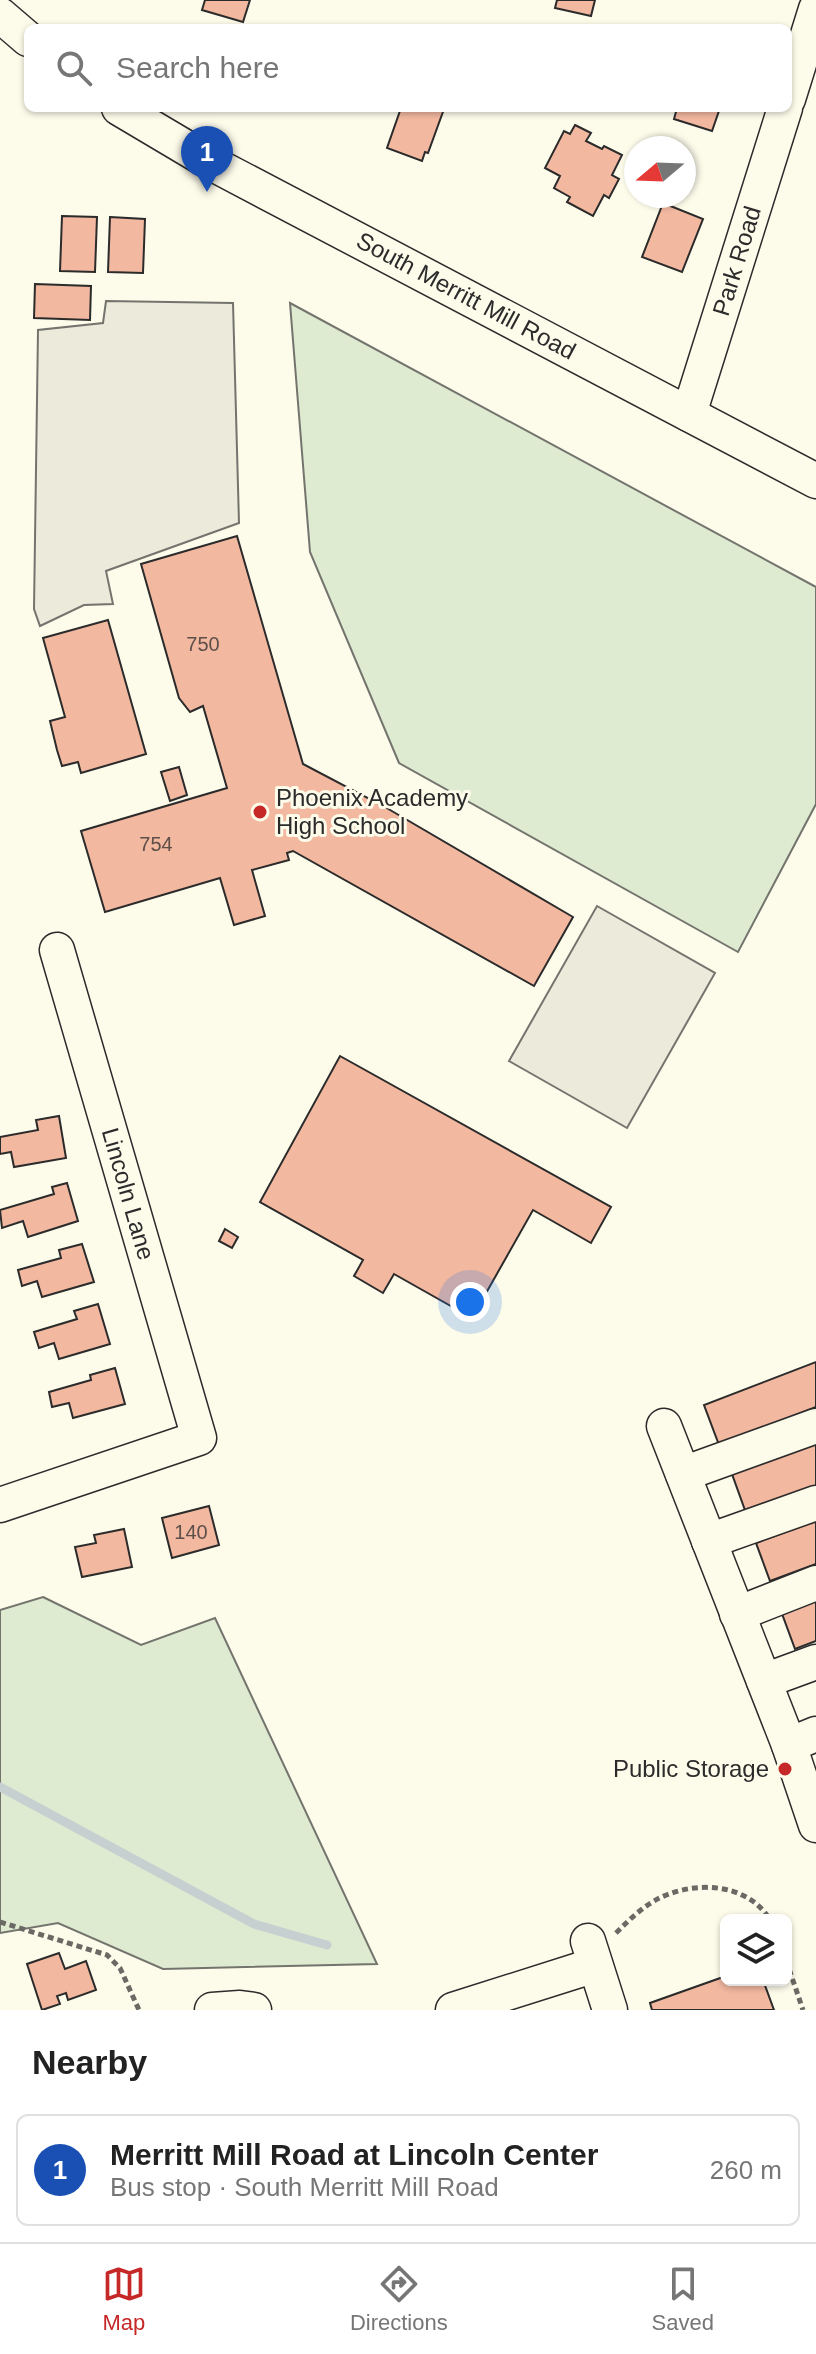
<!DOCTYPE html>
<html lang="en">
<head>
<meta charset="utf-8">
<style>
	:root { --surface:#fff; --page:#f2f2f2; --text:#222; --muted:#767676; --line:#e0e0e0; --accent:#c62828 }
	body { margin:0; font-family:Helvetica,sans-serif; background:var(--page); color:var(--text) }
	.controls { position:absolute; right:24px; bottom:24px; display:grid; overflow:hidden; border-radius:12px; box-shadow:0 2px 6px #0004 }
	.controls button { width:72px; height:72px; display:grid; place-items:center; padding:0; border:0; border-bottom:2px solid var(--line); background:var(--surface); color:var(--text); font:40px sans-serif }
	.compass { position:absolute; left:624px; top:136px; width:72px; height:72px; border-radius:50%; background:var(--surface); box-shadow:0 2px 6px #0004; rotate:251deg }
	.you { position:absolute; left:470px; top:1302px; width:28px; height:28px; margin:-20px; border:6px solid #fff; border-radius:50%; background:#1a73e8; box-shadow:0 0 0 12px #1a73e833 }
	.badge { display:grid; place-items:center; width:52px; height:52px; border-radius:50%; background:var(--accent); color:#fff; font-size:26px; font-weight:700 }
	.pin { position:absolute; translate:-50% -66px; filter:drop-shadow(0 2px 4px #0008) }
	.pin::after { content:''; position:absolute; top:42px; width:28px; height:24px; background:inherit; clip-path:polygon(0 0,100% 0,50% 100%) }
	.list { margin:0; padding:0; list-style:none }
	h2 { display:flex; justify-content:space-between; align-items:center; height:104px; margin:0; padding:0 32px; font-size:34px }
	h2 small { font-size:26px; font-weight:400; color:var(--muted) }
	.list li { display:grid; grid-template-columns:52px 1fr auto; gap:24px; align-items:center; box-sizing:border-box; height:112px; margin:0 16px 16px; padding:0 16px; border:2px solid var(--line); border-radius:12px }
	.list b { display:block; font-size:30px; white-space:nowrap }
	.list p { margin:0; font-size:26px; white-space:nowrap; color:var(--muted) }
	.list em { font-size:26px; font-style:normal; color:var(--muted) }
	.icon { flex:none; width:44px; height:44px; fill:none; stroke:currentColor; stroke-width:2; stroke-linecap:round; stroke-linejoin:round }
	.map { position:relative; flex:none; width:816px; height:2010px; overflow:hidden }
	.search { position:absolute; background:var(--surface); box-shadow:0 2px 6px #0004; left:24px; right:24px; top:24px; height:88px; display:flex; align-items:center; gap:20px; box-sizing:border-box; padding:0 28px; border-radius:12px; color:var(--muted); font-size:30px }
	.sheet { height:232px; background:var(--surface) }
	nav { display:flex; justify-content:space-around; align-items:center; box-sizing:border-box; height:112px; border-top:2px solid var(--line); background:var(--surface); font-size:22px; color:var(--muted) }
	nav a { display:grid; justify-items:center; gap:4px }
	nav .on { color:var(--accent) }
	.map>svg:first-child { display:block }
</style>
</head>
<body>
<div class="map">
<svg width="816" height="2010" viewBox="0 0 816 2010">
	<rect width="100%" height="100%" fill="#fdfbea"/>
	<g fill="#deebd1" stroke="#74746e" stroke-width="2">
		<path d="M 290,303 L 816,587 L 816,804 L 738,952 L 399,763 L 310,552 Z"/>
		<path d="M 43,1597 L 141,1645 L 215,1618 L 377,1964 L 163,1969 L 58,1923 L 0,1933 L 0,1610 Z"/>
	</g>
	<g fill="#eceadb" stroke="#74746e" stroke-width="2">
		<path d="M 106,301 L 233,303 L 239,523 L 106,571 L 113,604 L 84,605 L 40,626 L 34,609 L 38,330 L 103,323 Z"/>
		<path d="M 597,906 L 715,973 L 627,1128 L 509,1061 Z"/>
	</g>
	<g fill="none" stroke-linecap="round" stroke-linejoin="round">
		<path stroke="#c7d0d0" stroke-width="9" d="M 0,1787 L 254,1924 L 327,1945"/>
	</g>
	<g fill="#f2b8a0" stroke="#2b2b2b" stroke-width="2">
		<path d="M 205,0 L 250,0 L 243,22 L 202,10 Z"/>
		<path d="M 557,0 L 595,0 L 591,16 L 555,8 Z"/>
		<path d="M 401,108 L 444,109 L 428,153 L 425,152 L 422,161 L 387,148 Z"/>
		<path d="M 677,108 L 720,108 L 712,131 L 674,119 Z"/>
		<path d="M 575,125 L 591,133 L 586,141 L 602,149 L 604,146 L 622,155 L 612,175 L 619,179 L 609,198 L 604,195 L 593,216 L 567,202 L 570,197 L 554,188 L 560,176 L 545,168 L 564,131 L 570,134 Z"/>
		<path d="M 663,203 L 703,219 L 682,272 L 642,257 Z"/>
		<path d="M 62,216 L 97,217 L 95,272 L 60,271 Z"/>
		<path d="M 110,217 L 145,219 L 143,273 L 108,272 Z"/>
		<path d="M 35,284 L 91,286 L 90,320 L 34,318 Z"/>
		<path d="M 237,536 L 303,764 L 385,807 L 573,917 L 534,986 L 293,851 L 287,853 L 289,860 L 252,870 L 265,916 L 234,925 L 220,878 L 105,912 L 81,831 L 227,788 L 203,706 L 190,712 L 179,698 L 141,564 Z"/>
		<path d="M 108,620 L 146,754 L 81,773 L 78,762 L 62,766 L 57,750 L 50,721 L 65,717 L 43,638 Z"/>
		<path d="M 179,767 L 187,795 L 170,801 L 161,772 Z"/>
		<path d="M 340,1056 L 611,1207 L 591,1243 L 533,1210 L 472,1318 L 394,1274 L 383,1293 L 354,1276 L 363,1260 L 260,1202 Z"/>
		<path d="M 59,1116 L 66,1158 L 14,1167 L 11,1152 L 0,1154 L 0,1137 L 38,1130 L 36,1120 Z"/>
		<path d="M 67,1183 L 78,1221 L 28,1237 L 23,1221 L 2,1228 L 0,1210 L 54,1194 L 52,1187 Z"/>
		<path d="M 225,1229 L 238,1237 L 232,1248 L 219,1241 Z"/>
		<path d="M 82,1244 L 94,1282 L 42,1297 L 37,1281 L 22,1286 L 18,1270 L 61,1258 L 59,1250 Z"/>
		<path d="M 98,1304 L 110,1344 L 59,1359 L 54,1343 L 39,1348 L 34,1332 L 77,1319 L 74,1311 Z"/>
		<path d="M 816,1362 L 816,1407 L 719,1445 L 704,1405 Z"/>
		<path d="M 115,1368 L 125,1404 L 73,1418 L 69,1403 L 52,1407 L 49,1392 L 91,1380 L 90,1375 Z"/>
		<path d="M 816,1443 L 816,1486 L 746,1513 L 732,1474 Z"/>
		<path d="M 209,1506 L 219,1545 L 172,1558 L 162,1518 Z"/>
		<path d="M 816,1521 L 816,1564 L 770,1581 L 756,1543 Z"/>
		<path d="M 124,1529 L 132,1567 L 82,1577 L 75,1547 L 96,1543 L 94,1535 Z"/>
		<path d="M 816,1598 L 816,1641 L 795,1649 L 781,1611 Z"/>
		<path d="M 59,1953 L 65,1969 L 86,1961 L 96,1990 L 68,2000 L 66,1993 L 57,1996 L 60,2004 L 42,2010 L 27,1964 Z"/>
		<path d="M 726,1976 L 726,1980 L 763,1980 L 774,2010 L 652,2010 L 650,2003 Z"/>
	</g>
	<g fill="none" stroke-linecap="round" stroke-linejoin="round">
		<g stroke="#2b2b2b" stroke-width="37">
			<g id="minor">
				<path d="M 0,15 L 28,39"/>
				<path d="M 788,99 L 816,9"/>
				<path d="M 119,108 L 215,165 L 816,481"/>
				<path d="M 689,414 L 785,108"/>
				<path d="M 664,1426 L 789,1745 L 816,1825"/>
				<path d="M 683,1474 L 816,1426"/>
				<path d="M 0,1505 L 199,1438 L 57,950"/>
				<path d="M 709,1541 L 816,1503"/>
				<path d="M 737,1614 L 816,1583"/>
				<path d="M 764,1681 L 816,1662"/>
				<path d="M 789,1745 L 816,1734"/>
				<path d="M 588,1941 L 610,2010"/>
				<path d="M 212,2010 L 240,2008 L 254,2010"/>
				<path d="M 453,2010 L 595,1965"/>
			</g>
		</g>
		<g stroke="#6a6964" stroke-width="5" stroke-dasharray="6 4" stroke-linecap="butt">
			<path d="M 0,1922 L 107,1955 L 120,1968 L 139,2010"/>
			<path d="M 616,1933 C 628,1921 639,1910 654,1901 C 690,1880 747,1881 770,1920"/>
			<path d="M 786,1960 L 803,2010"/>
		</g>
		<use href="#minor" stroke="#fdfbea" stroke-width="34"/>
	</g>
	<g fill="#c62828" stroke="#fdfbea" stroke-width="3">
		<circle cx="260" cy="812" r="8"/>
		<circle cx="785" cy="1769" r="8"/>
	</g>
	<g text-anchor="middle" stroke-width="6" stroke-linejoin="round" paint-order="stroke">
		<g font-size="20" fill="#5d4e48">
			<text x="203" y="651">750</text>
			<text x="156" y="851">754</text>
			<text x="191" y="1539">140</text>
		</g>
		<g font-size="24" fill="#2b2b2b" stroke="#fdfbea">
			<text transform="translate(737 261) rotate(-73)" y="8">Park Road</text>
			<text transform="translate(466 296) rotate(28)" y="8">South Merritt Mill Road</text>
			<text transform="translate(128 1194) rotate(74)" y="8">Lincoln Lane</text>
		</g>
		<g font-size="24" fill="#2b2b2b" stroke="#fdfbea" text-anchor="start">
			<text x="276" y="806">Phoenix Academy<tspan x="276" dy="28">High School</tspan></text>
			<text x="769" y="1777" text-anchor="end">Public Storage</text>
		</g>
	</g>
</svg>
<div class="controls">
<button><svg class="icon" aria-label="layers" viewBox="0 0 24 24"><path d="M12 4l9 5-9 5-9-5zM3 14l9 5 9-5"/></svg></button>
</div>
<svg class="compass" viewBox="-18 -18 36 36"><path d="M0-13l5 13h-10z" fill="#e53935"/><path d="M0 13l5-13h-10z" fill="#767676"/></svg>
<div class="you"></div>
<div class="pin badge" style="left:207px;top:192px;background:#1a4fb4">1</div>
<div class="search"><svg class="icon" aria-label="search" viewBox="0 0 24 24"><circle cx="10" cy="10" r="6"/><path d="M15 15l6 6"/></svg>Search here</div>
</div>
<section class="sheet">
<h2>Nearby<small></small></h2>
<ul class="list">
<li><span class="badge" style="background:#1a4fb4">1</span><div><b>Merritt Mill Road at Lincoln Center</b><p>Bus stop · South Merritt Mill Road</p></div><em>260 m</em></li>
</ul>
</section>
<nav>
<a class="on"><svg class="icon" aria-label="map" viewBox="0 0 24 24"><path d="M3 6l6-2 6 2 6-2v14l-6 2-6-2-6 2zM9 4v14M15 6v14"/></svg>Map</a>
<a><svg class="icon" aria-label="directions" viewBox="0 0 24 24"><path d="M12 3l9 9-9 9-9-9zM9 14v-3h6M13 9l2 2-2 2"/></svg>Directions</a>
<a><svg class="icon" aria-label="saved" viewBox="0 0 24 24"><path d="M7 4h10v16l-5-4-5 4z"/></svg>Saved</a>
</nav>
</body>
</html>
